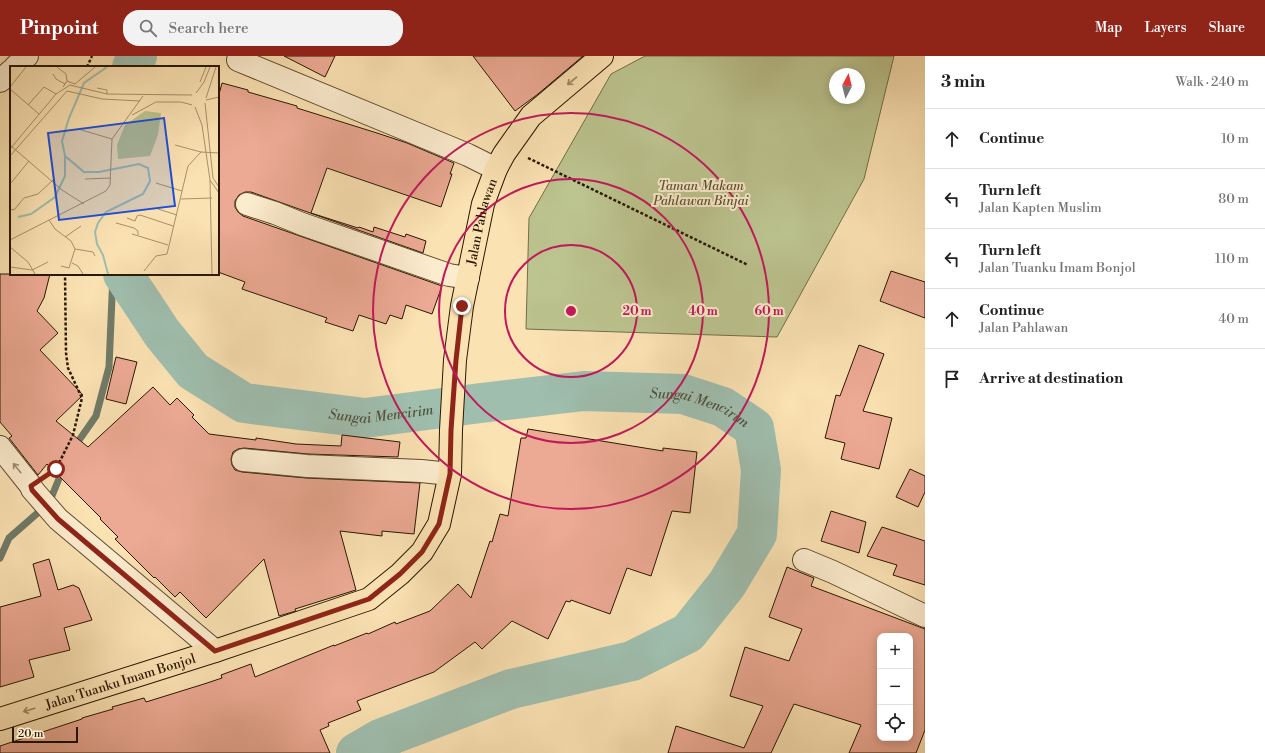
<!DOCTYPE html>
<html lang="en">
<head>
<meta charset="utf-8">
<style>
	:root { --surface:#fff; --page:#f2f2f2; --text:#222; --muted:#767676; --line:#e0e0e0; --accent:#8f2418 }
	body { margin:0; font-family:"Libre Bodoni",serif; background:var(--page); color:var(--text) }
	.controls { position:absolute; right:12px; bottom:12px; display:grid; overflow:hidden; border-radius:8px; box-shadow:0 2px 10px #0003 }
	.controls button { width:36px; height:36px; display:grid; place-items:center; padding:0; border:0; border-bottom:1px solid var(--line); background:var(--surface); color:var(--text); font:20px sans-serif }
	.compass { position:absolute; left:829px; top:12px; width:36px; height:36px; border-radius:50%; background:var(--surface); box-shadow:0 2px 10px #0003; rotate:7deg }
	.scale { position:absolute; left:12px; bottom:10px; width:66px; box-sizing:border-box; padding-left:4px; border:2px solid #291700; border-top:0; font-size:11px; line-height:14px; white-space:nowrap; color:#291700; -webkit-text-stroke:3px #fcecce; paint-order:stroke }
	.stop { position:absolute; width:12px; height:12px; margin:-9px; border:3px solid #8f2418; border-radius:50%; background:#fff }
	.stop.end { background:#8f2418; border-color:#fff; box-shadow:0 1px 4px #0008 }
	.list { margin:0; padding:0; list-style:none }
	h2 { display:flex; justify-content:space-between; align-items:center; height:52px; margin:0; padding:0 16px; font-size:17px }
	h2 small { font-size:13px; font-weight:400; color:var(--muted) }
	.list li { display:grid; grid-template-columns:26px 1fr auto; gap:12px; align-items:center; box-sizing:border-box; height:60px; padding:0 16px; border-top:1px solid var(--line) }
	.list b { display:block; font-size:15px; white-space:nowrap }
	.list p { margin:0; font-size:13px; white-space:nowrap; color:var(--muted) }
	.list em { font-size:13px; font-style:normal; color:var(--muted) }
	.icon { flex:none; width:22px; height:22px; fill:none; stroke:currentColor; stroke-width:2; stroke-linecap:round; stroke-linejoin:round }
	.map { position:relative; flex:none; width:925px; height:697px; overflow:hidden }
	header { display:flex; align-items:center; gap:24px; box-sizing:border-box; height:56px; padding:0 20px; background:var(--accent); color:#fff }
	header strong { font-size:19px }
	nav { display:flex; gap:22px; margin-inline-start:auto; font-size:14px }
	.search { width:280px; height:36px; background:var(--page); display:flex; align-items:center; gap:10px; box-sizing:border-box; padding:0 14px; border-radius:16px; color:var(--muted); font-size:15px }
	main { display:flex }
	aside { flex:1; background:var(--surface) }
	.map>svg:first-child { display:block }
</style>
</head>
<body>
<header>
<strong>Pinpoint</strong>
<div class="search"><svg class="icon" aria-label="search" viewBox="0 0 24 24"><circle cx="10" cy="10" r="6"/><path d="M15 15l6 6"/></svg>Search here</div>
<nav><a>Map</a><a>Layers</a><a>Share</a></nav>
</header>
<main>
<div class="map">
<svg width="925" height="697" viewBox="0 0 925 697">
	<rect width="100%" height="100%" fill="#fbe2b3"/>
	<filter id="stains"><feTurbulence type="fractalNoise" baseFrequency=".005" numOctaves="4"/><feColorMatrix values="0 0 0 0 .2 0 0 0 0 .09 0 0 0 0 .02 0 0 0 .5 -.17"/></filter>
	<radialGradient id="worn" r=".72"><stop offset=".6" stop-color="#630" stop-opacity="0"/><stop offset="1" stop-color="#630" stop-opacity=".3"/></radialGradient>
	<path fill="#bcc48f" stroke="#726e48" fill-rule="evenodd" d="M 645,0 L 894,0 L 864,123 L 777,281 L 526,273 L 529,162 L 611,18 ZM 835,18 L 859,18 L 859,42 L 835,42 Z"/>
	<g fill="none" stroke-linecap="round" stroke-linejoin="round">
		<g stroke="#707b68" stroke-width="7">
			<path d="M 75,390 L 96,360 L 109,311 L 113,218"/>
			<path d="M 0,502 L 9,482 L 49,447 L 63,413"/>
		</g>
		<g stroke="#9fbeae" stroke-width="40">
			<path d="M 132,11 L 137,0"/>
			<path id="s1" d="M 123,218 L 162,277 L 193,315 L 244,347 L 365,362 L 481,347 L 584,335 L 683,338 L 723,351 L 754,372 L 761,414 L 757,478 L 727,528 L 688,577 L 632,605 L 511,633 L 380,683 L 356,697"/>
		</g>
	</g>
	<g fill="#eca994" stroke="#291700" fill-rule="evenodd">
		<path d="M 284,0 L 335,0 L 325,21 Z"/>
		<path d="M 473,0 L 583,0 L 538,38 L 515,55 Z"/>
		<path d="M 222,27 L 248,34 L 248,36 L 297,50 L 297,52 L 377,77 L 407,87 L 454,107 L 450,118 L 452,118 L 441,151 L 327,112 L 311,157 L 358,172 L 359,171 L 373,176 L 374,171 L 405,181 L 406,178 L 426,185 L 423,197 L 251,136 L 245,136 L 239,139 L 235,145 L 235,151 L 238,156 L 243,160 L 442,230 L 432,258 L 406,249 L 402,263 L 390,259 L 386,268 L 359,259 L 353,275 L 325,266 L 327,262 L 242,233 L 245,226 L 218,216 L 218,42 Z"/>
		<path d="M 891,215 L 925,226 L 925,262 L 880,245 Z"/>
		<path d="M 0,218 L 50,218 L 44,242 L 37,255 L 58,277 L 40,294 L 83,339 L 56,365 L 88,391 L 153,331 L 170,349 L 177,342 L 194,359 L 192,361 L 209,378 L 256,384 L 256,382 L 296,388 L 341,390 L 342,379 L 400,386 L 398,401 L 308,398 L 244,392 L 238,393 L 233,396 L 231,403 L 232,409 L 235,414 L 242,416 L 306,422 L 420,427 L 414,478 L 382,475 L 382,480 L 340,475 L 356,534 L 295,553 L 296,555 L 279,560 L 264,503 L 206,562 L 180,536 L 175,541 L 155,521 L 154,522 L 115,483 L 118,481 L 100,463 L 101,462 L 47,408 L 38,419 L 9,382 L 12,380 L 0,366 Z"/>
		<path d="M 859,289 L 884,298 L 863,355 L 892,362 L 879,413 L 841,403 L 845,387 L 825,382 L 836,339 L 840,340 Z"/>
		<path d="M 116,301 L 137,306 L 126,348 L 106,343 Z"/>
		<path d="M 528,373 L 663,395 L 663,392 L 697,396 L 690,457 L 672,455 L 651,520 L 627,512 L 610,558 L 571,544 L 570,546 L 566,545 L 548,583 L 512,565 L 482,593 L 475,586 L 434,616 L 357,645 L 361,654 L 328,667 L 329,670 L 320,674 L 330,697 L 0,697 L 0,690 L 82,663 L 82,662 L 113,653 L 112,651 L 144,642 L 146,646 L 204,628 L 222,622 L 221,619 L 251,608 L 255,621 L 334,589 L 334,590 L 367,577 L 368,578 L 395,566 L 396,568 L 430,555 L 458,528 L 471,542 L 490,485 L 492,486 L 500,458 L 508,460 L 521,382 L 526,382 Z"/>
		<path d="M 910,413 L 925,420 L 925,436 L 918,451 L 896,441 Z"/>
		<path d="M 831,455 L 866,466 L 859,497 L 821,485 Z"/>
		<path d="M 882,471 L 925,485 L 925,529 L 893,519 L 897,509 L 867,500 Z"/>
		<path d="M 49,503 L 58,534 L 73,529 L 79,532 L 92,564 L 64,572 L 70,594 L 29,604 L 34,621 L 0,631 L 0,551 L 41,540 L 33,508 Z"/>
		<path d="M 787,511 L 814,522 L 811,530 L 925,573 L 925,674 L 916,697 L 849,697 L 861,669 L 794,648 L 771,697 L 668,697 L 676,670 L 744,692 L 763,650 L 730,640 L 745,591 L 789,605 L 802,573 L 769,561 ZM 880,580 L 910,580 L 910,682 L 880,682 Z"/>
	</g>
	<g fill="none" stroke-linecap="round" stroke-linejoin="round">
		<g stroke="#5e4a2d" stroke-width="24">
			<g id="minor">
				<path d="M 238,4 L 468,99 L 496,113"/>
				<path d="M 15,11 L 27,0"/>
				<path d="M 0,25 L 11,15"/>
				<path d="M 247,148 L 275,157 L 302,168 L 449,219 L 468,222"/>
				<path d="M 0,391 L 31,430 L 32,433 L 58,463 L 215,595"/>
				<path d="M 243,404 L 307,410 L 421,415 L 450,418"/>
				<path d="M 804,504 L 833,516 L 925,560"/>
			</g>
		</g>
		<g stroke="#291700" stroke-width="24">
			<g id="major">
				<path id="s2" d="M 0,663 L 215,595 L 369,543 L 400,518 L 422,496 L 439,468 L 450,418 L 451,374 L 455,304 L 462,250 L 483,148 L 496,113 L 504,98 L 531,60 L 602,0"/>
			</g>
		</g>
		<g stroke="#291700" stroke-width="2.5" stroke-dasharray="3 2" stroke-linecap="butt">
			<path d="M 87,11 L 92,0"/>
			<path d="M 528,102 L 748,209"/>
			<path d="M 49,417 L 56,413 L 73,379 L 82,342 L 68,312 L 66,297 L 65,218"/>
		</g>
		<use href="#minor" stroke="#fcecce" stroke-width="22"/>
		<use href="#major" stroke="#fbe2b3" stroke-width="22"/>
	</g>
	<defs><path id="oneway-shaft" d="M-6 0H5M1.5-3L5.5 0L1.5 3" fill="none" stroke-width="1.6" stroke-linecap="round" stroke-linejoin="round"/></defs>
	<g stroke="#9c8762">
		<use href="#oneway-shaft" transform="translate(572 25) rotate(140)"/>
		<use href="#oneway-shaft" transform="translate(29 654) rotate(163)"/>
	</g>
	<use stroke="#9d8c71" href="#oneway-shaft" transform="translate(17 412) rotate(-129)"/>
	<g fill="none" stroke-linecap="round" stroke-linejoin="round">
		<path stroke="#8f2418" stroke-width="5" d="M 56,413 L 31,430 L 32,434 L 58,463 L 215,595 L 369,543 L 400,518 L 422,496 L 439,468 L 450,418 L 451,374 L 456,304 L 462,250"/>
	</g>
	<g fill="none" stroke="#c2185b" stroke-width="2">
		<circle cx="571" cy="255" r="66"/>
		<circle cx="571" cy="255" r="132"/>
		<circle cx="571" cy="255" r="198"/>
	</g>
	<g text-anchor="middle" stroke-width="4" stroke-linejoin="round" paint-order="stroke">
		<g font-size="13" font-style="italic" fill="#5c5432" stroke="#fcecce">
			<text x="701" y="134">Taman Makam<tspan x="701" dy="15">Pahlawan Binjai</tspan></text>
		</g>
		<g font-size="13" fill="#291700" stroke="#fcecce">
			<text dy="5" stroke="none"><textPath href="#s2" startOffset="798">Jalan Pahlawan</textPath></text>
			<text dy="5" stroke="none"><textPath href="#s2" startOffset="126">Jalan Tuanku Imam Bonjol</textPath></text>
		</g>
		<g font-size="14" font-style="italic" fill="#52513d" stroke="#fcecce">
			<text dy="5" stroke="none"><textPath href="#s1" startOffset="318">Sungai Mencirim</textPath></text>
			<text dy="5" stroke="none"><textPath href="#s1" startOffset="641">Sungai Mencirim</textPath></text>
		</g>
	</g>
	<g transform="translate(10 10)">
		<rect width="209" height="209" fill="#fbe2b3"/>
		<path d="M 135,45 L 151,47 L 148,69 L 140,90 L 108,93 L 107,79 L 115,59 Z" fill="#bcc48f"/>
		<path fill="none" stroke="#9fbeae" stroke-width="2" d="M 97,1 L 74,17 L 59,52 L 52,75 L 55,90 L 74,106 L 89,106 L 129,98 L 138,102 L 140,115 L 133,128 L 96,146 L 88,157 L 85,166 L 87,178 L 93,189 L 98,208M 8,151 L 21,148 L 45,131 L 55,110 L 55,90"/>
		<path fill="none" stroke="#a7916b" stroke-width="1" d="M 47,1 L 56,8 L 57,15 L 53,21M 43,8 L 46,13 L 55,18M 57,15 L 65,18 L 85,1M 190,16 L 196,1M 0,21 L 16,1M 87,22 L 97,24 L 97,28M 0,23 L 29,48M 186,27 L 194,16 L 200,1M 196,32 L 206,1M 196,34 L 209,31M 195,37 L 203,112 L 209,121M 18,39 L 34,21 L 46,28M 185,41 L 192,59 L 200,114 L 209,127M 122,49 L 146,36 L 171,36 L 182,39M 68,63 L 102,73M 0,79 L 52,124 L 74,138M 165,79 L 191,86M 0,83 L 46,28 L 60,19 L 97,28 L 182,29M 0,90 L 57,25 L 92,33 L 130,35M 75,113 L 101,112M 200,114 L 202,208M 146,117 L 172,125M 0,118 L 19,95M 171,133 L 202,132M 0,143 L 4,144 L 14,132 L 28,128 L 43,114M 148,143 L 167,149M 117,152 L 125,155 L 127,150 L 130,149 L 163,160M 39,154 L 45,163 L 61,175 L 65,183 L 59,202 L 51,200M 106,157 L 124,162 L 128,165 L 128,169M 122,168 L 158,179M 55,171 L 71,160M 0,174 L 96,125 L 100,119 L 102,73 L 133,30M 0,181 L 18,196 L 25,208M 65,183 L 83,186 L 85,190M 62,197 L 68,200 L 73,208M 0,201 L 22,204 L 38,196M 134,205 L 146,190 L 157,188 L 178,100 L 191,86 L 209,87"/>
		<path fill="#1d4ed8" fill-opacity="0.15" stroke="#1d4ed8" stroke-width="2" d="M 154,52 L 165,140 L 49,154 L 38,67 Z"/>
		<rect width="209" height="209" fill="none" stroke="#291700" stroke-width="2"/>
	</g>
	<circle cx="571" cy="255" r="6" fill="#c2185b" stroke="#fcecce" stroke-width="2"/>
	<g font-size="12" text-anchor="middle" font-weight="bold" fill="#c2185b" stroke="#fcecce" stroke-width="4" stroke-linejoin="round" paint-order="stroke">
		<text x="637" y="259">20 m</text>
		<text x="703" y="259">40 m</text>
		<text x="769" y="259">60 m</text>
	</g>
	<rect width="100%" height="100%" filter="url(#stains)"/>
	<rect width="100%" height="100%" fill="url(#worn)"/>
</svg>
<div class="controls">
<button>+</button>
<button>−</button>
<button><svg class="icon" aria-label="locate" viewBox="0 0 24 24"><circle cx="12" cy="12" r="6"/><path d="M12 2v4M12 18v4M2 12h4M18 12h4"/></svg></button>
</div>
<svg class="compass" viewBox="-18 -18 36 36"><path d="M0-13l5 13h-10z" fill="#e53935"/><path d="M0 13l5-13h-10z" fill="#767676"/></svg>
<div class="scale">20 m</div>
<div class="stop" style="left:56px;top:413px"></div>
<div class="stop end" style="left:462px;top:250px"></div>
</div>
<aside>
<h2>3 min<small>Walk · 240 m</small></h2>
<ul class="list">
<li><svg class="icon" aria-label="ahead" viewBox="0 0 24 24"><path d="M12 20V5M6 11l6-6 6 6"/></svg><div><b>Continue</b></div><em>10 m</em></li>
<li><svg class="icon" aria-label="left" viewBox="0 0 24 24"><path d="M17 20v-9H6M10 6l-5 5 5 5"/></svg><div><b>Turn left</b><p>Jalan Kapten Muslim</p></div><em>80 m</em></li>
<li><svg class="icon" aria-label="left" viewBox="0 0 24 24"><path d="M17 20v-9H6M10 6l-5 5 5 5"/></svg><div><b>Turn left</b><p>Jalan Tuanku Imam Bonjol</p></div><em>110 m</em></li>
<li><svg class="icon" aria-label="ahead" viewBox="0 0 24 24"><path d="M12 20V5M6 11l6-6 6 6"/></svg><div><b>Continue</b><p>Jalan Pahlawan</p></div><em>40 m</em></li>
<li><svg class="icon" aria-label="arrive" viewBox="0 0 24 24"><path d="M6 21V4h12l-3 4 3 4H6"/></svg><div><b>Arrive at destination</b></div></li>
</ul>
</aside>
</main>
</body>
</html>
